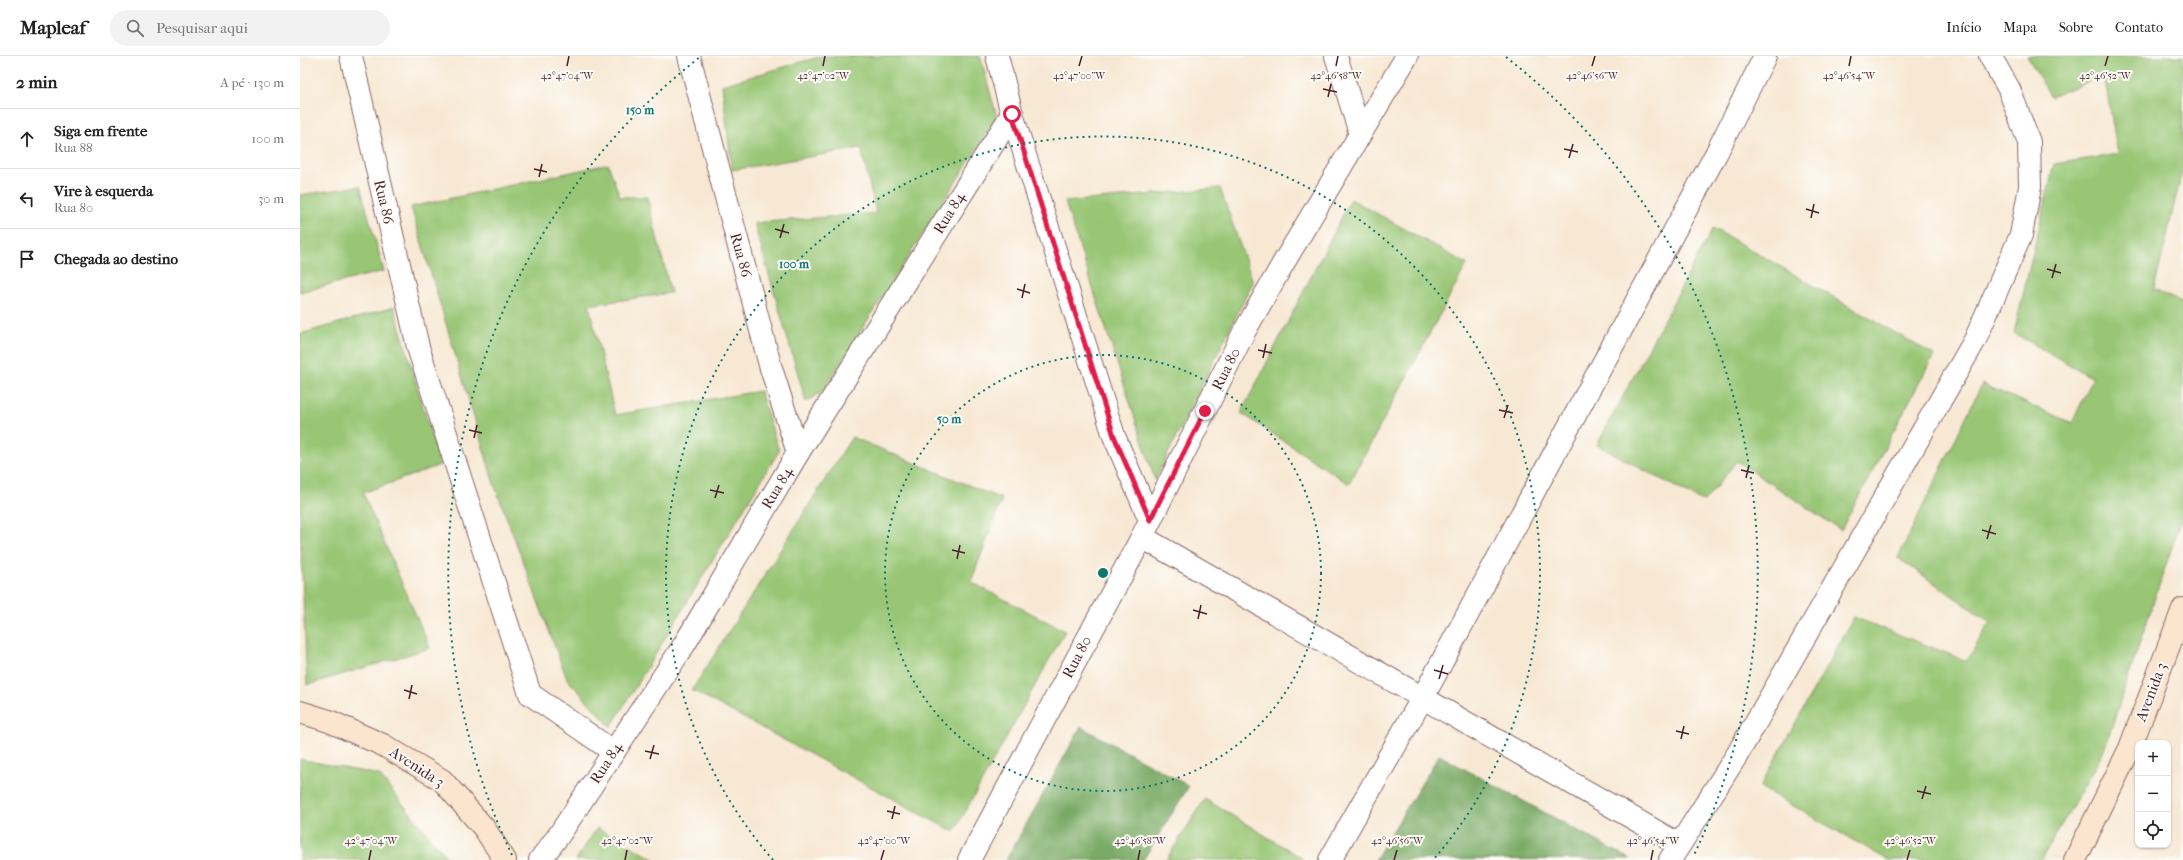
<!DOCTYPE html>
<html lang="pt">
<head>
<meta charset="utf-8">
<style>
	:root { --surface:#fff; --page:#f2f2f2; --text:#202124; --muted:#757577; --line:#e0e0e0 }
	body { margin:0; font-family:"IM FELL French Canon",serif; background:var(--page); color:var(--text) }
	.controls { position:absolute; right:12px; bottom:12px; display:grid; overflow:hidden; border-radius:8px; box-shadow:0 1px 3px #0004 }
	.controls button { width:36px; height:36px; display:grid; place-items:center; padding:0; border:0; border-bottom:1px solid var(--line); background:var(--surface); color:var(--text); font:20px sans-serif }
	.stop { position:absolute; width:12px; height:12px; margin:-9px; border:3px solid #e11d48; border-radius:50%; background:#fff }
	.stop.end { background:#e11d48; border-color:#fff; box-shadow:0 1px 4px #0008 }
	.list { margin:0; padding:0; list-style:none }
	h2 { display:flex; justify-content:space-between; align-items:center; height:52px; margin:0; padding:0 16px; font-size:17px }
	h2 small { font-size:13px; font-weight:400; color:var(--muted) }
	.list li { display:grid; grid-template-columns:26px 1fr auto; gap:12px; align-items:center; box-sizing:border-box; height:60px; padding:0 16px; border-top:1px solid var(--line) }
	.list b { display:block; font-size:15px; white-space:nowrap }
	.list p { margin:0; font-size:13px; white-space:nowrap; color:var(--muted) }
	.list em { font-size:13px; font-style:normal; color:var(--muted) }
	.icon { flex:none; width:22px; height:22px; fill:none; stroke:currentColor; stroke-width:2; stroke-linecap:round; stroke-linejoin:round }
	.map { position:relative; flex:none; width:1883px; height:804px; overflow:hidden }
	header { display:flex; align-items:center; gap:24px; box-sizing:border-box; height:56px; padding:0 20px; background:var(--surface); border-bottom:1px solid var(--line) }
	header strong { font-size:19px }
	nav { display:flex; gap:22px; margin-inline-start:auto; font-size:14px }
	.search { width:280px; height:36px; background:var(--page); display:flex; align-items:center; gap:10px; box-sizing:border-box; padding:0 14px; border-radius:22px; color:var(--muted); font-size:15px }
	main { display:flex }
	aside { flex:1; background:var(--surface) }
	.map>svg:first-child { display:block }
</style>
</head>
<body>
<header>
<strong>Mapleaf</strong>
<div class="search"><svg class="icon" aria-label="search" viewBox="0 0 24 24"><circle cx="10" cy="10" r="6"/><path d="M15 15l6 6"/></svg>Pesquisar aqui</div>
<nav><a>Início</a><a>Mapa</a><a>Sobre</a><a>Contato</a></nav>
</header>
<main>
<aside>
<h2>2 min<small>A pé · 130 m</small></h2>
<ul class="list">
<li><svg class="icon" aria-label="ahead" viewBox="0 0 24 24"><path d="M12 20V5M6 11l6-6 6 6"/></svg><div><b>Siga em frente</b><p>Rua 88</p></div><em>100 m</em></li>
<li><svg class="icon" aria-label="left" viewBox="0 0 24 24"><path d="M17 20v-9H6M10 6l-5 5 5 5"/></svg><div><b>Vire à esquerda</b><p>Rua 80</p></div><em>30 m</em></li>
<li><svg class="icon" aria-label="arrive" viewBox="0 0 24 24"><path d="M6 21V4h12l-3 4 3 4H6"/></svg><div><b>Chegada ao destino</b></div></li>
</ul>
</aside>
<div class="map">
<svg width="1883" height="804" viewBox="0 0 1883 804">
	<rect width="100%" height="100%" fill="#fdfcf7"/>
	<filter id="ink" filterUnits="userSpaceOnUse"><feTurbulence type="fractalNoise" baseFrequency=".025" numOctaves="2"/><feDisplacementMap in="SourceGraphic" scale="8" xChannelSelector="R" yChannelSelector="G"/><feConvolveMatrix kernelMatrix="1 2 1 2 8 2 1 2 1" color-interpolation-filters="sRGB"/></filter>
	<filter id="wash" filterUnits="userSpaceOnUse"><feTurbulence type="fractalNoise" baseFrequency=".012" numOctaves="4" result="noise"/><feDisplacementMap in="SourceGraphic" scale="16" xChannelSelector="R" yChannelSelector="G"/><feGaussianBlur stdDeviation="0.9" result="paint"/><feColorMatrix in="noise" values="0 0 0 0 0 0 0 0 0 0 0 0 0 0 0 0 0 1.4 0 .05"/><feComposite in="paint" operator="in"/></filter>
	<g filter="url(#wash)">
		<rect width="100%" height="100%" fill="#f7e8d3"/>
		<g fill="#98c674" stroke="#717250">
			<path d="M 522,0 L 680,0 L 697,61 L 522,336 L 506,346 L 454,167 L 576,157 L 561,92 L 432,114 L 422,29 Z"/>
			<path d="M 1727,0 L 1883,0 L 1883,111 L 1854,234 L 1883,247 L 1883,458 L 1803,697 L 1741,804 L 1588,804 L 1460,731 L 1554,561 L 1667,605 L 1690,566 L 1598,502 L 1682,328 L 1772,367 L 1793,322 L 1714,277 L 1754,108 L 1818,98 L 1804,19 L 1751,41 Z"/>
			<path d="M 308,108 L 320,141 L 347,141 L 371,237 L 289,249 L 315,359 L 460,335 L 479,395 L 311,671 L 267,623 L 194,428 L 111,151 Z"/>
			<path d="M 60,130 L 84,215 L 0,236 L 0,139 Z"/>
			<path d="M 920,132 L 953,226 L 855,424 L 765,146 Z"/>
			<path d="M 1051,143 L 1167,208 L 1049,428 L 941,357 Z"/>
			<path d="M 1413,172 L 1634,299 L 1541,474 L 1437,405 L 1404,446 L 1297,389 Z"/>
			<path d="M 94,251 L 140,409 L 63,437 L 130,592 L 7,629 L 0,469 L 0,278 Z"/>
			<path d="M 552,381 L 702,443 L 671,526 L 765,575 L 654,776 L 392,634 Z"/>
			<path d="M 0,703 L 79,719 L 149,804 L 0,804 Z"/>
			<path d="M 905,743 L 1002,802 L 1001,804 L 866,804 Z"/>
			<path d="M 297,772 L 356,804 L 276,804 Z"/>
		</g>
		<g fill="#7aab66" stroke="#626548">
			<path d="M 781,671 L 889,730 L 843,804 L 706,804 Z"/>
			<path d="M 1139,699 L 1330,803 L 1075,804 Z"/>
		</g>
	</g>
	<g filter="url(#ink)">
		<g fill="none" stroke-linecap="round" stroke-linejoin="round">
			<g stroke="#876566" stroke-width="24">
				<g id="street">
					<path d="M 51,0 L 118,291 L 230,638 L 314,696"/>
					<path d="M 389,0 L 470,309 L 498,397"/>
					<path d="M 697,0 L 712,58 L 814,380 L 850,464"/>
					<path d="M 1036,0 L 1060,77"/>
					<path d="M 842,481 L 1378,788"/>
					<path d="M 240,804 L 259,779 L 384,589 L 498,397 L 712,58"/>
					<path d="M 669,804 L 842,481 L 944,276 L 984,206 L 1107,0"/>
					<path d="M 1030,804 L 1123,641 L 1416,98 L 1465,0"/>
					<path d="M 1370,804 L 1437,699 L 1675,284 L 1721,179 L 1730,131 L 1729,86 L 1709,33 L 1690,0"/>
				</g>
			</g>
			<g stroke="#876566" stroke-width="24">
				<g id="secondary">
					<path d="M 0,656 L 29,665 L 83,689 L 142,724 L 184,772 L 205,804"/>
					<path d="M 1775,804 L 1830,692 L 1883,553"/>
				</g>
			</g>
			<use href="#street" stroke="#fff" stroke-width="22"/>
			<use href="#secondary" stroke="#fbe5cf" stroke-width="22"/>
		</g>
	</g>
	<g fill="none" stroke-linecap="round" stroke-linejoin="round" filter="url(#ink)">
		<path stroke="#e11d48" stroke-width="5" d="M 712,58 L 814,380 L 850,464 L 905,355"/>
	</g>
	<path fill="none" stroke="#4a1f2b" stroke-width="1.5" d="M 267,10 L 269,0M 523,10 L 525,0M 779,10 L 782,0M 1036,10 L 1038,0M 1292,10 L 1295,0M 1549,10 L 1551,0M 1805,10 L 1808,0M 1023,33 L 1037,36M 1028,41 L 1031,28M 1264,93 L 1278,96M 1269,102 L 1273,88M 234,113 L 247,116M 239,121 L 242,108M 1506,153 L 1519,157M 1511,162 L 1514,148M 475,173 L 489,177M 480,182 L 484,168M 1747,213 L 1761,217M 1752,222 L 1756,208M 717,233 L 730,237M 722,242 L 725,228M 958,294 L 972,297M 963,302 L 966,288M 1199,354 L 1213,357M 1204,362 L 1208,349M 169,374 L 182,377M 174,382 L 177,369M 1441,414 L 1454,417M 1446,422 L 1449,409M 410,434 L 424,437M 415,442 L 419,429M 1682,474 L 1696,478M 1687,483 L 1691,469M 652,494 L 665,497M 657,503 L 660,489M 893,554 L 907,558M 898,563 L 901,549M 1134,614 L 1148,618M 1139,623 L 1143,609M 104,634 L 117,638M 109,643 L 112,629M 1376,675 L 1389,678M 1381,683 L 1384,670M 345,695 L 359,698M 350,703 L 354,689M 1617,735 L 1631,738M 1622,743 L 1626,730M 587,755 L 600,758M 592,763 L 595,750M 69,804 L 71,794M 325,804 L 327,794M 581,804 L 584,794M 838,804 L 840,794M 1094,804 L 1097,794M 1351,804 L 1353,794M 1607,804 L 1610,794"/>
	<g fill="none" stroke="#0f766e" stroke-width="2" stroke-dasharray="2 4">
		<circle cx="803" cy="517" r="218"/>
		<path d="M473 804A437 437 0 1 1 1133 804"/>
		<path d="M212 799A655 655 0 0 1 400 1M1206 1A655 655 0 0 1 1394 799"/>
	</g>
	<g text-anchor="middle" stroke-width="4" stroke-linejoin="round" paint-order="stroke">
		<g font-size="15" fill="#4a1f2b" stroke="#fdfcf7">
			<text transform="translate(84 146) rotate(77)" y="5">Rua 86</text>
			<text transform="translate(649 157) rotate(-58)" y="5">Rua 84</text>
			<text transform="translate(441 199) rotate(75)" y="5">Rua 86</text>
			<text transform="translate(926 313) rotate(-63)" y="5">Rua 80</text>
			<text transform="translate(477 432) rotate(-59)" y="5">Rua 84</text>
			<text transform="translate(777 601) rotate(-62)" y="5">Rua 80</text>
			<text transform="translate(1851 636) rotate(-69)" y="5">Avenida 3</text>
			<text transform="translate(306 707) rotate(-57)" y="5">Rua 84</text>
			<text transform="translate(117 711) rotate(33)" y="5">Avenida 3</text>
		</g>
	</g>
	<g font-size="10" text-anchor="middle" fill="#4a1f2b" stroke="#fdfcf7" stroke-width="4" stroke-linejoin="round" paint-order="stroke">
		<text x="267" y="23">42°47'04"W</text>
		<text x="523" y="23">42°47'02"W</text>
		<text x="779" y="23">42°47'00"W</text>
		<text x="1036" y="23">42°46'58"W</text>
		<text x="1292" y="23">42°46'56"W</text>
		<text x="1549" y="23">42°46'54"W</text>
		<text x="1805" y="23">42°46'52"W</text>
		<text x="71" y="788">42°47'04"W</text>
		<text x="327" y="788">42°47'02"W</text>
		<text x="584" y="788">42°47'00"W</text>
		<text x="840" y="788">42°46'58"W</text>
		<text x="1097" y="788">42°46'56"W</text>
		<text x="1353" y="788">42°46'54"W</text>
		<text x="1610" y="788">42°46'52"W</text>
	</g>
	<circle cx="803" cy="517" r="6" fill="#0f766e" stroke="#fdfcf7" stroke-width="2"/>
	<g font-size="12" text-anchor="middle" font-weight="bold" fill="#0f766e" stroke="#fdfcf7" stroke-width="4" stroke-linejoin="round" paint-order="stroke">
		<text x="340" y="58">150 m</text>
		<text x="494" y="212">100 m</text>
		<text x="649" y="367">50 m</text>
	</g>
</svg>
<div class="controls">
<button>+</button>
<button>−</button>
<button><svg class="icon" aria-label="locate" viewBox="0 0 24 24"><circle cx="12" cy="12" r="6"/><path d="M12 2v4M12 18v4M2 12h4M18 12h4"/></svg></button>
</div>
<div class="stop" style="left:712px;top:58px"></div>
<div class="stop end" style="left:905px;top:355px"></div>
</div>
</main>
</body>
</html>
